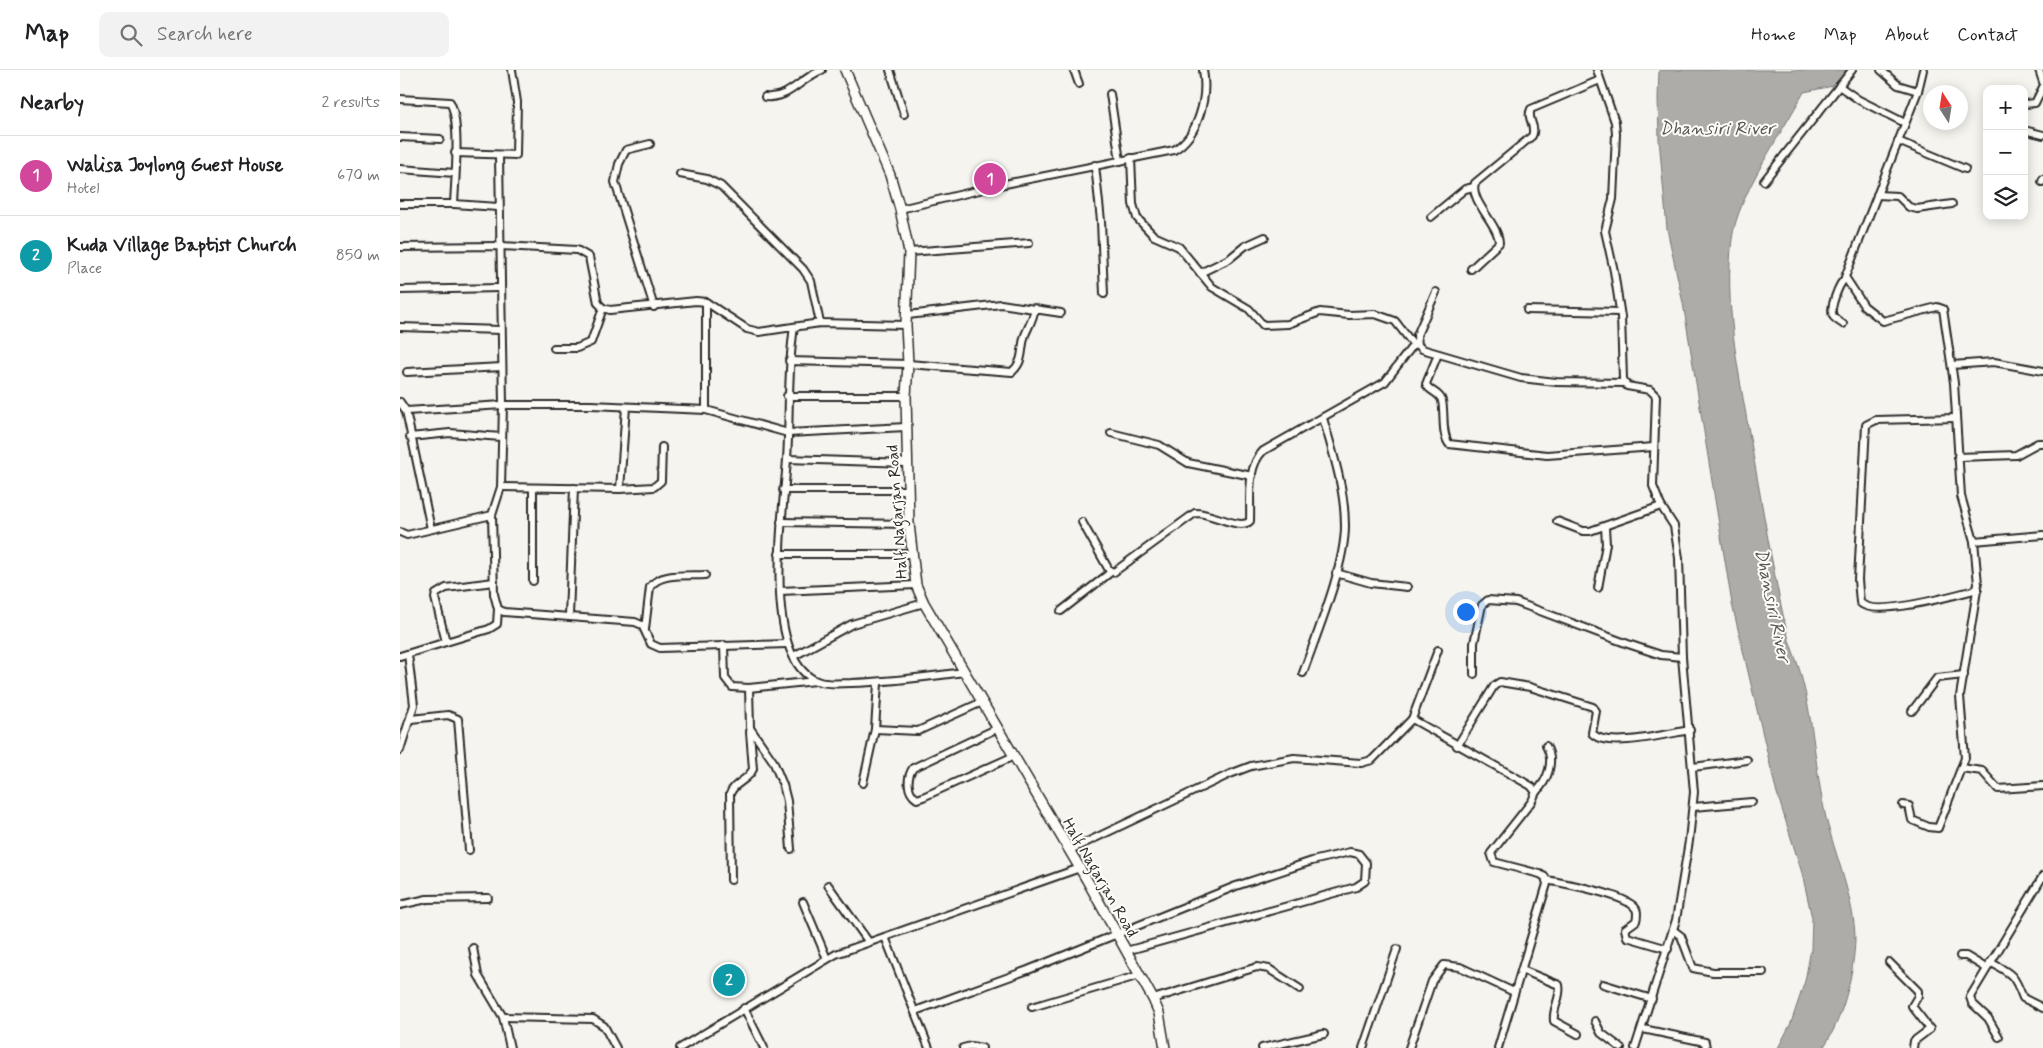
<!DOCTYPE html>
<html lang="en">
<head>
<meta charset="utf-8">
<style>
	:root { --surface:#fff; --page:#f2f2f2; --text:#202124; --muted:#757577; --line:#e0e0e0; --accent:#0f766e }
	body { margin:0; font-family:Mynerve,sans-serif; background:var(--page); color:var(--text) }
	.controls { position:absolute; right:15px; top:15px; display:grid; overflow:hidden; border-radius:10px; box-shadow:0 2px 12px #0003 }
	.controls button { width:45px; height:45px; display:grid; place-items:center; padding:0; border:0; border-bottom:1px solid var(--line); background:var(--surface); color:var(--text); font:25px sans-serif }
	.compass { position:absolute; left:1523px; top:15px; width:45px; height:45px; border-radius:50%; background:var(--surface); box-shadow:0 2px 12px #0003; rotate:348deg }
	.you { position:absolute; left:1065px; top:541px; width:18px; height:18px; margin:-12px; border:4px solid #fff; border-radius:50%; background:#1a73e8; box-shadow:0 0 0 8px #1a73e833 }
	.badge { display:grid; place-items:center; width:32px; height:32px; border-radius:50%; background:var(--accent); color:#fff; font-size:16px; font-weight:700 }
	.pin { position:absolute; translate:-50% -50%; border:2px solid #fff; box-shadow:0 1px 5px #0006 }
	.list { margin:0; padding:0; list-style:none }
	h2 { display:flex; justify-content:space-between; align-items:center; height:65px; margin:0; padding:0 20px; font-size:21px }
	h2 small { font-size:16px; font-weight:400; color:var(--muted) }
	.list li { display:grid; grid-template-columns:32px 1fr auto; gap:15px; align-items:center; box-sizing:border-box; height:80px; padding:0 20px; border-top:1px solid var(--line) }
	.list b { display:block; font-size:19px; white-space:nowrap }
	.list p { margin:0; font-size:16px; white-space:nowrap; color:var(--muted) }
	.list em { font-size:16px; font-style:normal; color:var(--muted) }
	.icon { flex:none; width:28px; height:28px; fill:none; stroke:currentColor; stroke-width:2; stroke-linecap:round; stroke-linejoin:round }
	.map { position:relative; flex:none; width:1643px; height:978px; overflow:hidden }
	header { display:flex; align-items:center; gap:30px; box-sizing:border-box; height:70px; padding:0 25px; background:var(--surface); border-bottom:1px solid var(--line) }
	header strong { font-size:24px }
	nav { display:flex; gap:28px; margin-inline-start:auto; font-size:18px }
	.search { width:350px; height:45px; background:var(--page); display:flex; align-items:center; gap:12px; box-sizing:border-box; padding:0 18px; border-radius:10px; color:var(--muted); font-size:19px }
	main { display:flex }
	aside { flex:1; background:var(--surface) }
	.map>svg:first-child { display:block }
</style>
</head>
<body>
<header>
<strong>Map</strong>
<div class="search"><svg class="icon" aria-label="search" viewBox="0 0 24 24"><circle cx="10" cy="10" r="6"/><path d="M15 15l6 6"/></svg>Search here</div>
<nav><a>Home</a><a>Map</a><a>About</a><a>Contact</a></nav>
</header>
<main>
<aside>
<h2>Nearby<small>2 results</small></h2>
<ul class="list">
<li><span class="badge" style="background:#d1479c">1</span><div><b>Walisa Joylong Guest House</b><p>Hotel</p></div><em>670 m</em></li>
<li><span class="badge" style="background:#0f9aa8">2</span><div><b>Kuda Village Baptist Church</b><p>Place</p></div><em>850 m</em></li>
</ul>
</aside>
<div class="map">
<svg width="1643" height="978" viewBox="0 0 1643 978">
	<rect width="100%" height="100%" fill="#f5f4ef"/>
	<filter id="ink" filterUnits="userSpaceOnUse"><feTurbulence type="fractalNoise" baseFrequency=".02" numOctaves="2"/><feDisplacementMap in="SourceGraphic" scale="10" xChannelSelector="R" yChannelSelector="G"/><feConvolveMatrix kernelMatrix="1 2 1 2 8 2 1 2 1" color-interpolation-filters="sRGB"/></filter>
	<g filter="url(#ink)">
		<path fill="#adaca9" stroke="#797877" d="M 1259,0 L 1453,0 L 1438,15 L 1404,22 C 1382,63 1338,125 1332,169 C 1324,234 1338,298 1349,362 C 1361,427 1371,493 1386,558 C 1389,574 1397,589 1401,605 C 1414,652 1415,701 1426,748 C 1435,784 1455,832 1455,869 C 1454,904 1443,949 1423,978 L 1378,978 L 1391,953 L 1405,911 L 1411,879 L 1412,848 L 1402,803 L 1376,720 L 1332,534 L 1283,233 L 1267,159 L 1259,69 L 1258,28 Z"/>
		<g fill="none" stroke-linecap="round" stroke-linejoin="round">
			<g stroke="#2b2b2b" stroke-width="10">
				<g id="minor">
					<path d="M 490,0 L 504,44"/>
					<path d="M 674,0 L 679,14"/>
					<path d="M 1197,0 L 1215,52 L 1216,64 L 1213,129 L 1205,161 L 1214,201 L 1221,247 L 1223,309 L 1227,316 L 1250,320 L 1256,326 L 1253,416 L 1261,436 L 1274,456 L 1279,488 L 1282,587 L 1294,722 L 1289,771 L 1276,850 L 1235,978"/>
					<path d="M 1481,0 L 1498,15 L 1518,21"/>
					<path d="M 1639,0 L 1643,12"/>
					<path d="M 1439,16 L 1459,30 L 1505,53"/>
					<path d="M 710,24 L 720,91"/>
					<path d="M 365,27 C 390,29 399,9 422,0"/>
					<path d="M 0,29 L 50,32 C 61,52 55,110 54,134 L 98,137"/>
					<path d="M 1624,34 L 1635,33 L 1643,17"/>
					<path d="M 1624,60 L 1643,65"/>
					<path d="M 0,67 L 40,69"/>
					<path d="M 1498,71 L 1565,99"/>
					<path d="M 250,74 L 226,80 L 219,94 L 215,112 L 254,237"/>
					<path d="M 55,83 L 116,85 L 117,32 L 112,0"/>
					<path d="M 99,86 L 103,335 L 101,417 L 92,445 L 94,524 L 98,539 L 104,542 L 235,552 L 242,555 L 251,574 L 260,578 L 387,574"/>
					<path d="M 731,88 L 733,134 L 737,148 L 754,166 L 779,177 L 812,217 L 849,239 L 863,255 L 888,254 L 920,242 L 949,245 L 975,244 L 995,251 L 1013,274"/>
					<path d="M 695,95 L 701,151 L 704,224"/>
					<path d="M 0,99 L 55,103"/>
					<path d="M 280,104 L 307,109 L 321,116 L 403,199 L 411,211 L 420,253"/>
					<path d="M 1364,111 L 1452,0"/>
					<path d="M 1642,112 L 1643,109"/>
					<path d="M 1477,125 L 1498,126 L 1509,137 L 1517,139 L 1552,134"/>
					<path d="M 0,134 L 54,134"/>
					<path d="M 500,139 L 605,114 L 774,80 C 799,65 808,27 803,0"/>
					<path d="M 1031,147 L 1065,119 L 1074,117"/>
					<path d="M 0,177 L 100,176 L 177,180 L 189,187 L 198,233 L 203,238 L 210,240 L 296,231 L 306,232 L 347,259 L 359,262 L 420,253 L 506,255"/>
					<path d="M 509,182 L 629,173"/>
					<path d="M 1071,199 L 1099,173 C 1099,154 1069,131 1075,113 L 1132,66 C 1137,56 1126,49 1131,39 L 1200,10"/>
					<path d="M 800,203 L 829,189 L 845,176 L 865,167"/>
					<path d="M 0,220 L 100,218"/>
					<path d="M 1036,222 L 1017,265 L 1018,275 L 1022,279 L 1121,308 L 1156,312 L 1225,313"/>
					<path d="M 1127,240 L 1220,242"/>
					<path d="M 508,245 L 601,234 L 661,243"/>
					<path d="M 1443,254 C 1440,252 1435,249 1433,246 C 1429,239 1439,213 1445,209"/>
					<path d="M 0,257 L 101,260"/>
					<path d="M 394,257 C 387,302 390,345 387,389 C 384,439 360,587 417,611 C 427,615 440,613 451,613 C 489,612 526,607 564,602"/>
					<path d="M 154,278 L 177,278 L 191,272 L 203,238"/>
					<path d="M 1038,284 L 1026,314 C 1029,322 1040,322 1042,331 C 1045,344 1041,363 1049,374 L 1147,385 L 1254,377"/>
					<path d="M 389,291 L 508,294 L 612,302 C 625,290 620,279 625,265 C 629,255 633,250 635,238"/>
					<path d="M 1552,295 L 1594,292 L 1643,301"/>
					<path d="M 7,302 L 102,297"/>
					<path d="M 387,326 L 506,326"/>
					<path d="M 0,332 L 6,341 L 31,459"/>
					<path d="M 306,340 L 306,232"/>
					<path d="M 6,341 L 103,335 L 191,335 L 306,340 L 388,363 L 506,357"/>
					<path d="M 1556,348 L 1476,350 L 1466,355 L 1458,510 L 1460,532 C 1471,549 1559,524 1578,519"/>
					<path d="M 711,363 L 759,375 L 788,393 L 852,406"/>
					<path d="M 10,367 L 50,363 L 101,367"/>
					<path d="M 1558,387 L 1616,385 L 1638,373 L 1643,373"/>
					<path d="M 387,389 L 508,393"/>
					<path d="M 101,417 L 220,419 L 254,417 L 261,411 L 262,377"/>
					<path d="M 220,419 L 226,337"/>
					<path d="M 383,420 L 509,420"/>
					<path d="M 1157,451 L 1183,461 L 1190,461 L 1261,436"/>
					<path d="M 381,452 L 509,454"/>
					<path d="M 682,452 L 709,500 L 714,502 L 795,443 C 811,442 840,461 850,451 C 851,428 846,398 863,381 L 985,312 L 1017,270"/>
					<path d="M 0,462 L 7,465 L 92,445"/>
					<path d="M 1574,471 L 1643,465"/>
					<path d="M 379,484 L 512,484"/>
					<path d="M 936,503 L 971,513 L 1007,517"/>
					<path d="M 133,511 L 133,419"/>
					<path d="M 1198,518 L 1206,474 L 1205,457"/>
					<path d="M 380,521 L 516,515"/>
					<path d="M 661,541 L 711,502"/>
					<path d="M 169,546 L 174,418"/>
					<path d="M 245,559 L 250,517 C 260,502 288,506 305,505"/>
					<path d="M 46,572 L 35,528 L 36,524 L 46,518 L 94,512"/>
					<path d="M 324,575 L 325,608 L 332,617 L 349,618 L 416,611"/>
					<path d="M 0,586 L 89,559 L 97,554 L 98,539"/>
					<path d="M 394,586 L 452,554 L 524,533"/>
					<path d="M 903,603 C 917,563 945,496 945,456 C 945,419 933,383 923,348"/>
					<path d="M 1074,604 L 1074,573 L 1082,535 L 1088,530 L 1116,532 L 1228,574 L 1261,585 L 1282,587"/>
					<path d="M 349,618 L 350,658 L 373,691 L 383,715 L 387,731 L 391,779"/>
					<path d="M 1512,641 L 1537,608 L 1564,605"/>
					<path d="M 11,649 L 48,645 L 58,649 L 69,780"/>
					<path d="M 1012,649 L 1131,716 L 1136,722 L 1132,731 L 1091,783 L 1094,792 L 1140,804 L 1145,807 L 1147,814 L 1098,978"/>
					<path d="M 598,658 L 513,698 C 507,707 506,722 517,729 L 523,727 L 614,686"/>
					<path d="M 475,659 L 518,661 L 582,632"/>
					<path d="M 1057,676 L 1094,616 L 1100,612 L 1130,617 L 1193,637 L 1196,641 L 1192,663 C 1206,680 1270,663 1290,660"/>
					<path d="M 0,680 L 14,635 L 8,584"/>
					<path d="M 1293,697 L 1347,690"/>
					<path d="M 1561,698 L 1582,701 L 1598,719 L 1643,716"/>
					<path d="M 463,713 L 475,659 L 478,613"/>
					<path d="M 1136,722 C 1148,710 1155,691 1146,676"/>
					<path d="M 1503,735 L 1509,736 L 1512,750 L 1529,757 L 1538,758 L 1565,688 L 1560,626 L 1578,514 L 1574,471 L 1561,426 L 1554,313 L 1543,239 L 1537,237 L 1483,251 L 1464,236 L 1445,207 L 1518,21 L 1523,0"/>
					<path d="M 1293,737 L 1352,732"/>
					<path d="M 670,780 L 830,704 L 851,696 L 894,688 L 961,693 L 972,690 L 1012,649 L 1038,580"/>
					<path d="M 331,810 L 330,724 C 334,712 348,711 353,699 L 350,662"/>
					<path d="M 1146,810 C 1163,813 1228,825 1236,839 C 1238,843 1237,847 1236,851 L 1225,859 L 1227,867 L 1268,879"/>
					<path d="M 428,815 L 468,871"/>
					<path d="M 403,832 L 427,889"/>
					<path d="M 0,835 L 27,829 L 88,828"/>
					<path d="M 1273,860 L 1281,866 L 1293,898 L 1313,902 L 1363,902"/>
					<path d="M 485,867 L 529,978"/>
					<path d="M 73,878 L 78,905 L 103,947 L 110,978"/>
					<path d="M 1560,886 L 1566,886 L 1586,898"/>
					<path d="M 1489,892 L 1518,921 L 1518,926 L 1512,936 L 1530,959 L 1514,971 L 1513,978"/>
					<path d="M 1590,892 C 1612,904 1614,904 1623,928 L 1643,938"/>
					<path d="M 1122,900 L 1159,915 C 1162,927 1152,938 1154,951 L 1178,964"/>
					<path d="M 1203,914 L 1252,929"/>
					<path d="M 753,929 L 857,897 L 869,899 L 900,919"/>
					<path d="M 632,937 L 740,905"/>
					<path d="M 344,938 L 364,978"/>
					<path d="M 515,941 L 628,900 L 836,816 L 912,791 L 950,782 L 959,784 L 966,793 L 965,811 L 956,817 L 726,881"/>
					<path d="M 103,947 L 193,949 L 204,956 L 216,978"/>
					<path d="M 1195,951 L 1201,963 L 1221,978"/>
					<path d="M 1243,959 L 1305,972 L 1306,978"/>
					<path d="M 1599,967 L 1588,948 L 1572,933 L 1570,927 L 1643,806"/>
					<path d="M 280,978 L 436,884 L 680,798"/>
					<path d="M 563,978 L 571,976 L 582,978"/>
					<path d="M 862,978 L 924,964"/>
					<path d="M 963,978 L 997,879"/>
					<path d="M 1009,978 L 1032,911 L 1044,895 L 1060,897 L 1114,922"/>
				</g>
			</g>
			<g stroke="#2b2b2b" stroke-width="12">
				<path id="secondary" d="M 445,0 L 490,105 L 500,139 L 509,182 L 506,255 L 508,294 L 506,326 L 509,454 L 516,515 L 524,533 L 688,812 L 753,929 L 759,943 L 765,978"/>
			</g>
			<use href="#minor" stroke="#fdfcf7" stroke-width="6"/>
			<use href="#secondary" stroke="#fdfcf7" stroke-width="9"/>
		</g>
	</g>
	<g text-anchor="middle" stroke-width="4" stroke-linejoin="round" paint-order="stroke">
		<g font-size="16" fill="#2b2b2b" stroke="#fdfcf7">
			<text transform="translate(496 442) rotate(-94)" y="6">Half Nagarjan Road</text>
			<text transform="translate(701 807) rotate(60)" y="6">Half Nagarjan Road</text>
		</g>
		<g font-size="18" font-style="italic" fill="#585857" stroke="#fdfcf7">
			<text x="1317" y="64">Dhansiri River</text>
			<text transform="translate(1373 535) rotate(78)" y="6">Dhansiri River</text>
		</g>
	</g>
</svg>
<div class="controls">
<button>+</button>
<button>−</button>
<button><svg class="icon" aria-label="layers" viewBox="0 0 24 24"><path d="M12 4l9 5-9 5-9-5zM3 14l9 5 9-5"/></svg></button>
</div>
<svg class="compass" viewBox="-18 -18 36 36"><path d="M0-13l5 13h-10z" fill="#e53935"/><path d="M0 13l5-13h-10z" fill="#757577"/></svg>
<div class="you"></div>
<div class="pin badge" style="left:590px;top:109px;background:#d1479c">1</div>
<div class="pin badge" style="left:329px;top:910px;background:#0f9aa8">2</div>
</div>
</main>
</body>
</html>
